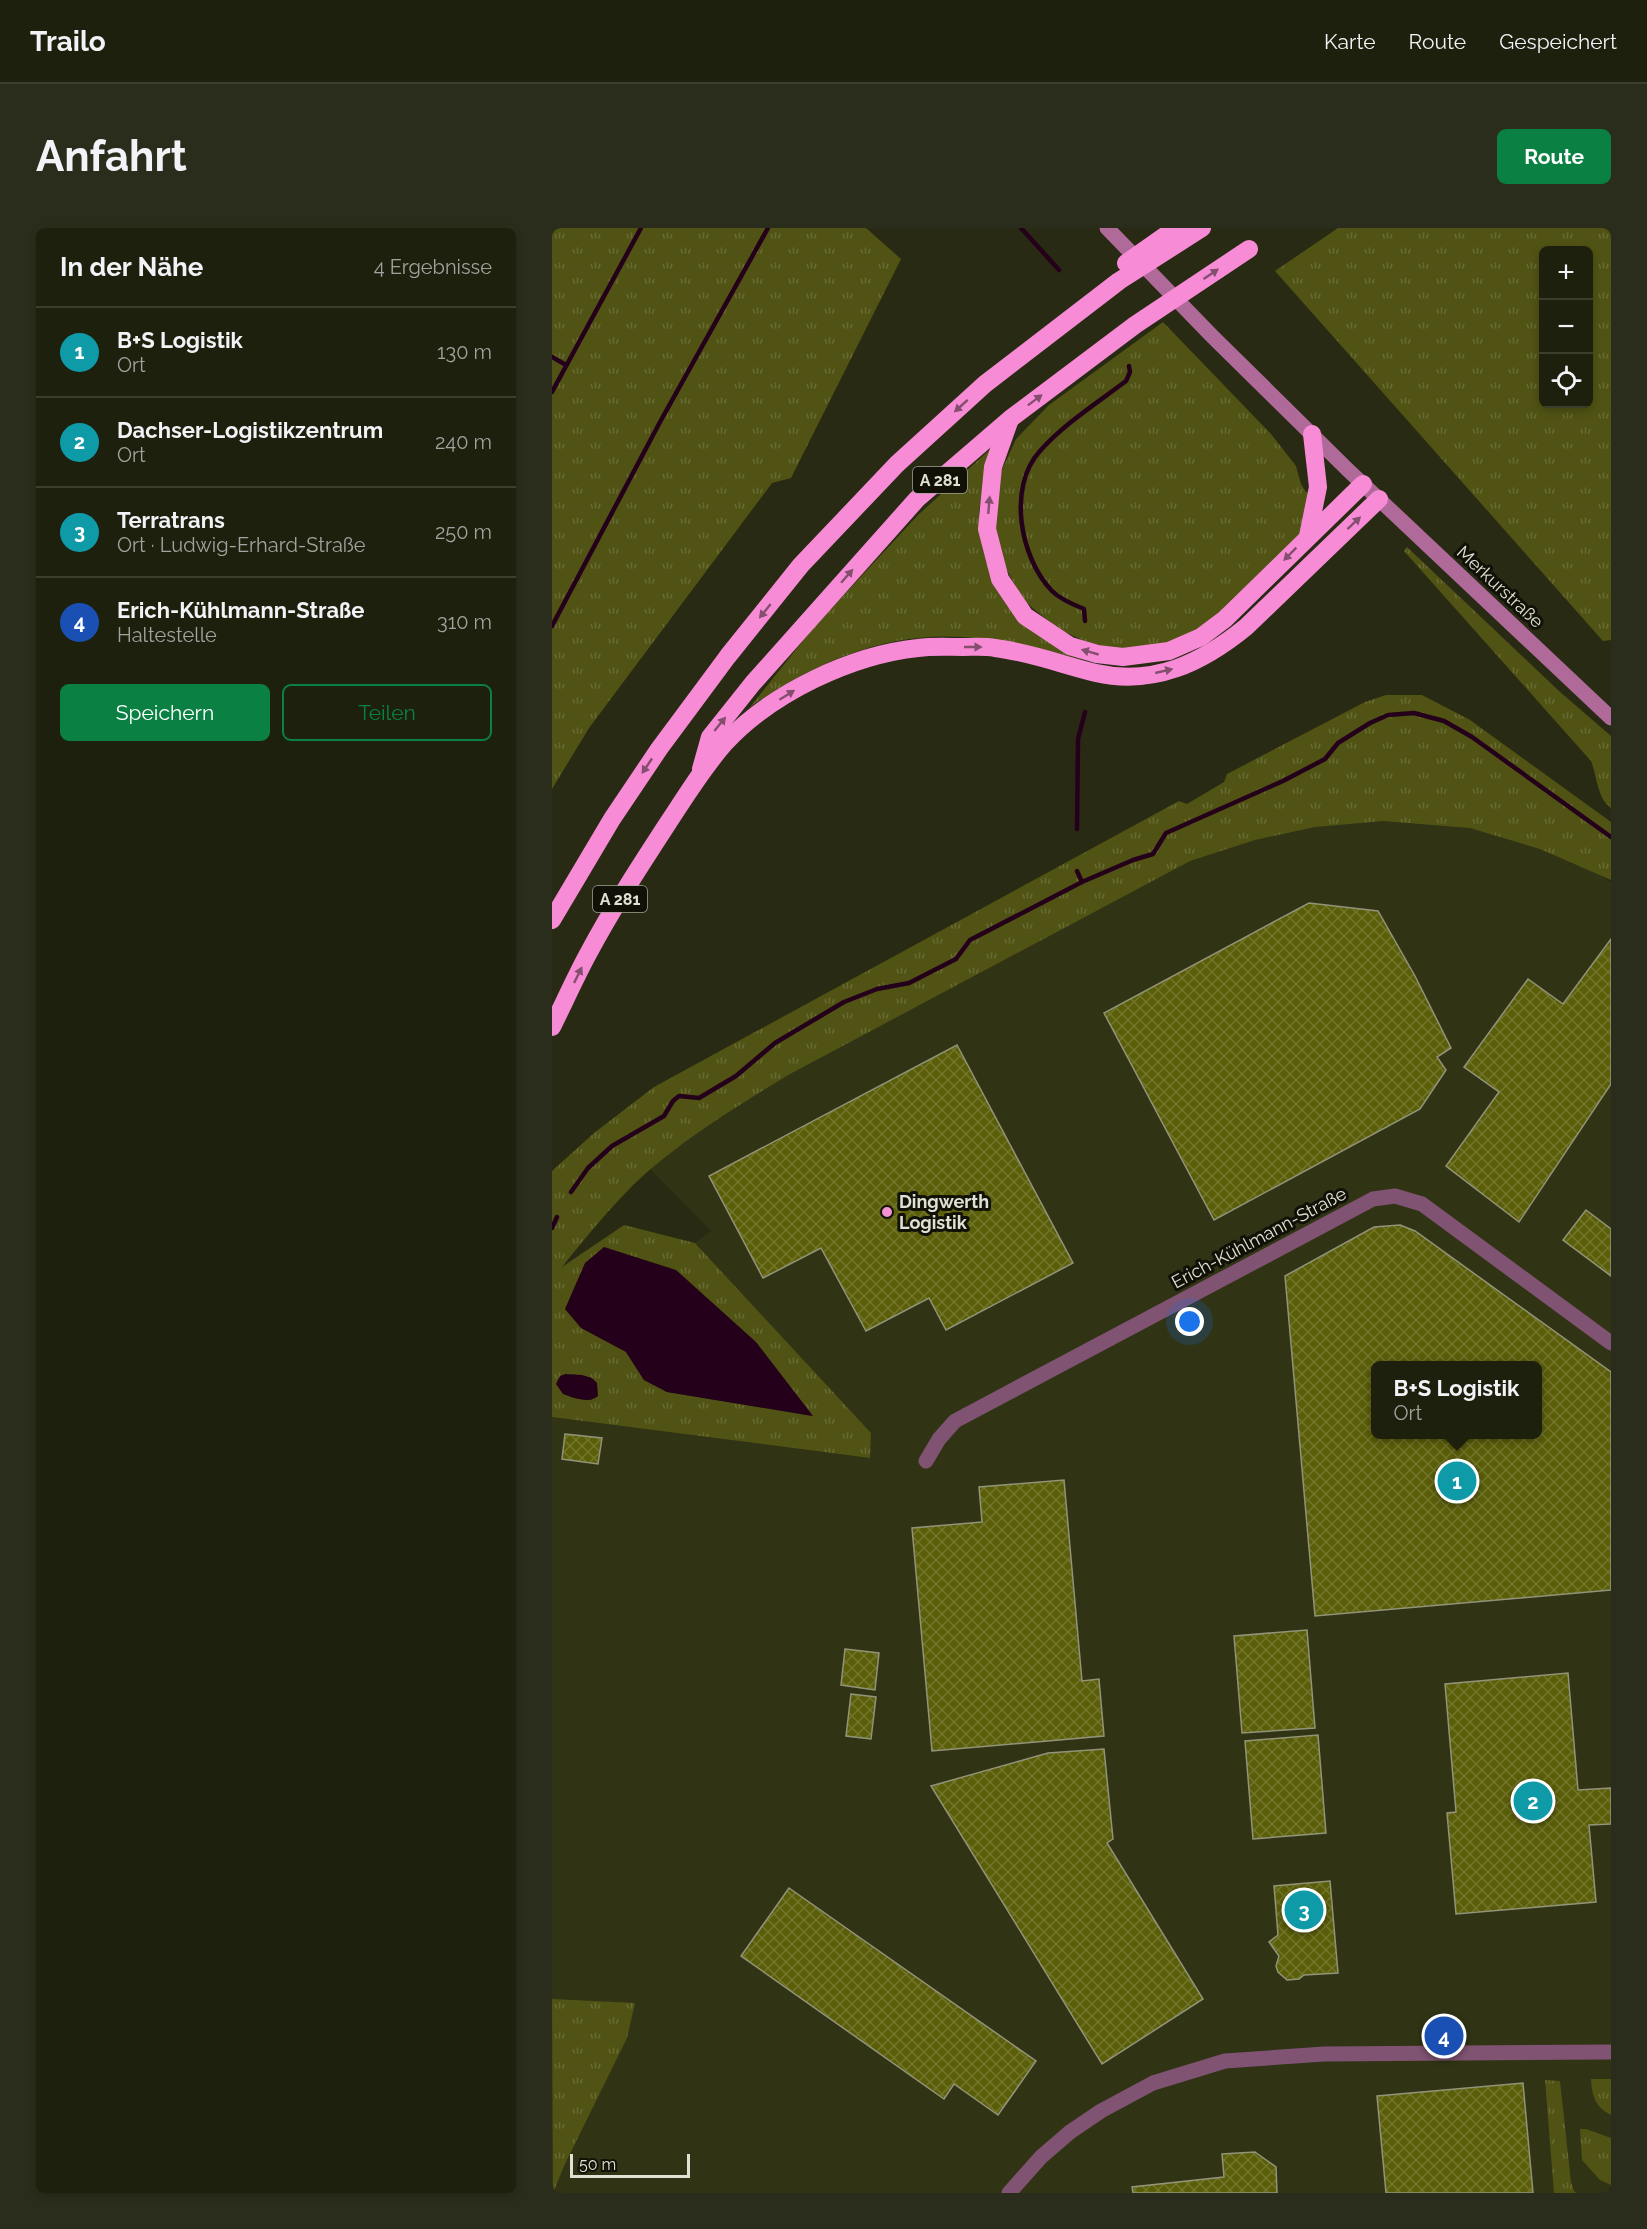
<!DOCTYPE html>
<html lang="de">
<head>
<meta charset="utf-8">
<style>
	:root { --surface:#1e200e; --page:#2b2d1c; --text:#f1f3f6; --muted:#a1a39e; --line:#3c3e2e; --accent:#0b8043 }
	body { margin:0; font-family:Raleway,sans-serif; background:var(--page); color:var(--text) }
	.controls { position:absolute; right:18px; top:18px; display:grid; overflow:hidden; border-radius:9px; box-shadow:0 3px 9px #0003 }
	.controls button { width:54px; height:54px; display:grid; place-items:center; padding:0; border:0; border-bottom:2px solid var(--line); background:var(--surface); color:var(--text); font:30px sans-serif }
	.scale { position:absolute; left:18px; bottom:15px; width:120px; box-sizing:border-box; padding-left:6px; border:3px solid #e0e1d4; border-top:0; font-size:16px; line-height:21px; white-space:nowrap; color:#e0e1d4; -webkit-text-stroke:4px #111108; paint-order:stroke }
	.you { position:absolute; left:638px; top:1094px; width:21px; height:21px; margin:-15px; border:4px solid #fff; border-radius:50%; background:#1a73e8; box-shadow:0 0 0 9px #1a73e833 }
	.badge { display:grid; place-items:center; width:39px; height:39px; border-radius:50%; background:var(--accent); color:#fff; font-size:20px; font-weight:700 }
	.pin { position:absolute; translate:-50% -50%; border:3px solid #fff; box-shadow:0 2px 6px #0006 }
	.popup { position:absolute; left:819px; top:1133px; width:171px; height:78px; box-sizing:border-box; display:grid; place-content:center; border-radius:9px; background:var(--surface); filter:drop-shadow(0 2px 4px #0005); font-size:20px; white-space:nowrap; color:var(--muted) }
	.popup b { font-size:22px; color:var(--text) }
	.popup::after { content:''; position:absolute; left:50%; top:100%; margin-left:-12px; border:12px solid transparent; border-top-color:var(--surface) }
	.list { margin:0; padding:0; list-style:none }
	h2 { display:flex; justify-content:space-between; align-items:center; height:78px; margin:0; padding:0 24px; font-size:26px }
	h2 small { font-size:20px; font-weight:400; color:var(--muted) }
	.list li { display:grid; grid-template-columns:39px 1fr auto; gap:18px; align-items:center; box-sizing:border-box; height:90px; padding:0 24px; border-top:2px solid var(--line) }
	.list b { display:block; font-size:22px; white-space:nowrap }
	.list p { margin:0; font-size:20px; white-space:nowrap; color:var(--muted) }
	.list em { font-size:20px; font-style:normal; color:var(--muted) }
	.actions { display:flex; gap:12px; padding:18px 24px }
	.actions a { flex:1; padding:14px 0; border:2px solid var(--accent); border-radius:9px; text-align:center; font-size:21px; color:var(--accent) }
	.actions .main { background:var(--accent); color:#fff }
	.icon { flex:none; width:33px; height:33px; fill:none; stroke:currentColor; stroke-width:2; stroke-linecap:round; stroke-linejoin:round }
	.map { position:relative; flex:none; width:1059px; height:1965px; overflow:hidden; border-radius:9px }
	header { display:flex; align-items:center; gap:36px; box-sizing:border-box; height:84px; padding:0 30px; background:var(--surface); border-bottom:2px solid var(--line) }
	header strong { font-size:28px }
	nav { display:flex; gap:33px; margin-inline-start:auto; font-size:21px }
	.intro { display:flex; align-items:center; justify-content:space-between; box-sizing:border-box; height:144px; padding:0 36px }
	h1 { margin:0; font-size:42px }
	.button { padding:15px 27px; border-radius:9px; background:var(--accent); color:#fff; font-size:21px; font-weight:700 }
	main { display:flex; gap:36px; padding:0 36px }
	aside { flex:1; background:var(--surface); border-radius:9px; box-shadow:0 3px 9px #0003 }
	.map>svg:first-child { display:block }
</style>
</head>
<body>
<header>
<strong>Trailo</strong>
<nav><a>Karte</a><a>Route</a><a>Gespeichert</a></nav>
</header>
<div class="intro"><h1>Anfahrt</h1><a class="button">Route</a></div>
<main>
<aside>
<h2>In der Nähe<small>4 Ergebnisse</small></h2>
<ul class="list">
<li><span class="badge" style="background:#0f9aa8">1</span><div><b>B+S Logistik</b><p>Ort</p></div><em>130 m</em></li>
<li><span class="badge" style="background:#0f9aa8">2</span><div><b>Dachser-Logistikzentrum</b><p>Ort</p></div><em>240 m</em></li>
<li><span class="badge" style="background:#0f9aa8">3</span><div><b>Terratrans</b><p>Ort · Ludwig-Erhard-Straße</p></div><em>250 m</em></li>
<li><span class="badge" style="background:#1a4fb4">4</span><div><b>Erich-Kühlmann-Straße</b><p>Haltestelle</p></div><em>310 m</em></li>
</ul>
<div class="actions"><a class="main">Speichern</a><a>Teilen</a></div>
</aside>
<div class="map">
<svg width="1059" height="1965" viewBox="0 0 1059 1965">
	<defs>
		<pattern id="grass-tufts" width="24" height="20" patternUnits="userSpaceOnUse" patternTransform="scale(1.5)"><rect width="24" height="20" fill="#505313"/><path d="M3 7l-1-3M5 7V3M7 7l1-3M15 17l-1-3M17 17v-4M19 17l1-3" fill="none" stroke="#696b34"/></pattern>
		<pattern id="building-cross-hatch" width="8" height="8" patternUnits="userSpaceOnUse" patternTransform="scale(1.5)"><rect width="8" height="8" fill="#5b5e08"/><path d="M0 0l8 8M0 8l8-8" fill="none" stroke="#72752b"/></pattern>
	</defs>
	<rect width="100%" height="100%" fill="#282a13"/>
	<path fill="#313315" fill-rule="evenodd" d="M 827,580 L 981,604 L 1059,654 L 1059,1965 L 0,1965 L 0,1189 L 317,1230 L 319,1205 L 143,1015 L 159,1003 L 93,936 L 189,868 L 634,627 ZM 824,1138 L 986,1138 L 986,1206 L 824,1206 Z"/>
	<g fill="url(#grass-tufts)" fill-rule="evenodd">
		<path d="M 0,0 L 314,0 L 349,31 L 239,250 L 220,255 L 37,500 L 0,561 Z"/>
		<path d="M 786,0 L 1059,0 L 1059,412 L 1051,413 L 723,43 ZM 992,22 L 1036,22 L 1036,176 L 992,176 Z"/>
		<path d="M 611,94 L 719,206 L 744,238 L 749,256 L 754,264 L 759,265 L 756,292 L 745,312 L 664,391 L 631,412 L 592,423 L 546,419 L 506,401 L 471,372 L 448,330 L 441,287 L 447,248 L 464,211 L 497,177 Z"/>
		<path d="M 446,214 L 434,245 L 427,283 L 431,320 L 446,358 L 529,431 C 496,423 463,415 430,411 C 344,399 268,431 198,479 L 262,399 L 366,287 Z"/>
		<path d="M 855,319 L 1007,463 L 1059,508 L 1059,580 C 1045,570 1045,548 1039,533 L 852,323 Z"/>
		<path d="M 834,467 L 870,467 L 918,492 L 1059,594 L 1059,652 L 988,621 L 918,600 L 831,593 L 763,599 L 703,612 L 638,633 L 238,846 C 193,873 148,901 107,934 C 70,964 40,1002 10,1039 L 72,997 L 143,1015 L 319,1205 L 318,1230 L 0,1189 L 0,943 L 42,905 L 102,859 L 627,573 L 635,576 L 672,554 L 675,546 L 813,474 ZM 74,1124 L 260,1188 L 115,1164 L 92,1152 ZM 20,1146 L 40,1151 L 45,1155 L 40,1172 L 18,1169 Z"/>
		<path d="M 0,1771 L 83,1775 L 75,1810 L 12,1938 L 1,1965 Z"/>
		<path d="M 1039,1851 L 1059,1851 L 1059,1887 C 1043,1879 1040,1868 1039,1851 Z"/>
		<path d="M 993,1852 L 1008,1853 L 1019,1954 L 1022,1963 L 1024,1965 L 1002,1965 Z"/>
		<path d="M 1028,1901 L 1034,1901 L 1059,1910 L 1059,1957 L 1048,1952 L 1030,1932 Z"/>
	</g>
	<g fill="#24001b">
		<path d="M 52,1019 L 124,1042 L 204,1114 L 261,1188 L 115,1164 L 92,1152 L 74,1124 L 29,1100 L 13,1081 L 33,1035 Z"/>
		<path d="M 13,1146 L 30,1147 L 40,1150 L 45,1155 L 46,1168 C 37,1176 22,1170 11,1166 L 4,1156 L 8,1148 Z"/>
	</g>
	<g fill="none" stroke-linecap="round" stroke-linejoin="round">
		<g stroke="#24001b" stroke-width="4.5">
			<path d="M 469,0 L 507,42"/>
			<path d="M 0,129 L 14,137"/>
			<path d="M 0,164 L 89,0"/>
			<path d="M 533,393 L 532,381 C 522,377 508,371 500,363 C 468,330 455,259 488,223 C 512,196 545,175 574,153 L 578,144 L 577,138"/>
			<path d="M 0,398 L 108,194 L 216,0"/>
			<path d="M 525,601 L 526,511 L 533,484"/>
			<path d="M 525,643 L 530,654"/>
			<path d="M 19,964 L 36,940 L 60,918 L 112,888 L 121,873 L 127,868 L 147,870 L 184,848 L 223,815 L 292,774 L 325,761 L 357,755 L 404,731 L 418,712 L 530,654 L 581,632 L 601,626 L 614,605 L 731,553 L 773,531 L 786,515 L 818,495 L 836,487 L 862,485 L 892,493 L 920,509 L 1059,609"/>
			<path d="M 0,1000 L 5,989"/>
		</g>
	</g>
	<g fill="url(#building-cross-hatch)" stroke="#92947a" stroke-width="1.5" fill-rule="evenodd">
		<path d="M 757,675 L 826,683 L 863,748 L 899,820 L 885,829 L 894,842 L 868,881 L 662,992 L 552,785 Z"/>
		<path d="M 1059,711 L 1059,856 L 967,994 L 894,938 L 947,864 L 912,839 L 976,751 L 1011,776 Z"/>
		<path d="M 405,817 L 521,1035 L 394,1102 L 377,1070 L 314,1103 L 269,1020 L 211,1050 L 157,948 Z"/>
		<path d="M 1034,982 L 1059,1001 L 1059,1048 L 1011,1012 Z"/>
		<path d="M 848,997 L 863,1003 L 1059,1144 L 1059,1362 L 763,1388 L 733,1048 L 822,999 ZM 824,1138 L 986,1138 L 986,1206 L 824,1206 Z"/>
		<path d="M 13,1206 L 50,1210 L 46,1236 L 10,1231 Z"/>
		<path d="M 512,1252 L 530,1453 L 547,1451 L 552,1508 L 380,1523 L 360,1300 L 430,1294 L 427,1259 Z"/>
		<path d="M 755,1402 L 763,1500 L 690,1505 L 682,1408 Z"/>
		<path d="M 293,1421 L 327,1425 L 323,1462 L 289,1457 Z"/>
		<path d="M 1016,1445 L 1026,1562 L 1059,1560 L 1059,1596 L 1037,1597 L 1044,1674 L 904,1686 L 895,1585 L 904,1584 L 893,1456 Z"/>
		<path d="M 299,1466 L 324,1469 L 319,1511 L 294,1508 Z"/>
		<path d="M 766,1507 L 774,1605 L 701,1611 L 693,1513 Z"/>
		<path d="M 552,1521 L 561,1611 L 555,1615 L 651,1771 L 550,1836 L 379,1558 L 496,1525 Z"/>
		<path d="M 778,1653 L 786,1745 L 752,1747 L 747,1751 L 735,1752 L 726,1744 L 724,1738 L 727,1728 L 717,1714 L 726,1707 L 722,1658 Z"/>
		<path d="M 237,1660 L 484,1833 L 446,1887 L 402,1856 L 392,1871 L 189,1728 Z"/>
		<path d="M 971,1855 L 981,1965 L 834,1965 L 825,1868 Z"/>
		<path d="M 703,1924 L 724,1939 L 725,1965 L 581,1965 L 580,1959 L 672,1949 L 670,1926 Z"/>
	</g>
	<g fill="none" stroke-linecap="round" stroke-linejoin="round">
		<g stroke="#7f5371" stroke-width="15">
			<path d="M 374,1233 L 387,1211 L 403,1193 L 821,971 L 843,968 L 870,976 L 1059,1115"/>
			<path d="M 457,1965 L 489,1929 L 518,1904 L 549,1883 L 601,1855 L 673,1833 L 772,1826 L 1059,1824"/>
		</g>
		<path stroke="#b06a9a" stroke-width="15" d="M 555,0 L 661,109 L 796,242 L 1059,490"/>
		<g stroke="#f88bd6" stroke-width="18">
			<path d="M 574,35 L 624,0"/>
			<path d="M 457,194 L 441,239 L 435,301 L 448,351 L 473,388 L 518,418 L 545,426 L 571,429 L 617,423 L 649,409 L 673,391 L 811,256"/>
			<path d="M 756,308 L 766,259 L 760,206"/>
			<path d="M 149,541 L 158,509 L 201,455 L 365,271 L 458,191 L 583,97 L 697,21"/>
			<path d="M 0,692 L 60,591 L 107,521 L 176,428 L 249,337 L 345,236 L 433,156 L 567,53 L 650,0"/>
			<path d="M 0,799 C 12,775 23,750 36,726 C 60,681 88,638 116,595 C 134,568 152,538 174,514 C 220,465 299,427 366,420 C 381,418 396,419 411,419 C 422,419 433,418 443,420 C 477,424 511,437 544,445 C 602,458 650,435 694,399 L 827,271"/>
		</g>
	</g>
	<defs><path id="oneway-solid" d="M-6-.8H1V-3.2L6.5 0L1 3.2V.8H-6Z" transform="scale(1.5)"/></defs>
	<g fill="#844e6f">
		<use href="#oneway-solid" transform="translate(659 46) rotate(-34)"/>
		<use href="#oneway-solid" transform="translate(483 172) rotate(-37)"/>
		<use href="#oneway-solid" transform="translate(409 178) rotate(138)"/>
		<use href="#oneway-solid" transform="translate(437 277) rotate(-85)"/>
		<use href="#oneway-solid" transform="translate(802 295) rotate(-43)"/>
		<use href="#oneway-solid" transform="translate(738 326) rotate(135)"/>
		<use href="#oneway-solid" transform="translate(295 348) rotate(-49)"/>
		<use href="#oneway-solid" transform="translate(213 383) rotate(129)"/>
		<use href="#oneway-solid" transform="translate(421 419)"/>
		<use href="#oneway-solid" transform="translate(538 424) rotate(-164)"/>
		<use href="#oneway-solid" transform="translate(612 443) rotate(-13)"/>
		<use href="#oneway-solid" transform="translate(235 467) rotate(-32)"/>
		<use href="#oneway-solid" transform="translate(168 496) rotate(-51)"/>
		<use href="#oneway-solid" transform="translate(95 538) rotate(124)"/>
		<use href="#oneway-solid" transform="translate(26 747) rotate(-64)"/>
	</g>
	<circle fill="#f391d5" stroke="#111108" stroke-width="2" cx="335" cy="984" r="6"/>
	<g text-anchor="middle" stroke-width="6" stroke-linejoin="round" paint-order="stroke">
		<g fill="#111108" stroke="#a2a397" stroke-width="1.5">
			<rect x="361" y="239" width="54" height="26" rx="4.5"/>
			<rect x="41" y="658" width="54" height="26" rx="4.5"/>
		</g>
		<g font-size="16" font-weight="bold" fill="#e0e1d4">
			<text x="388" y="258">A 281</text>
			<text x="68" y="677">A 281</text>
		</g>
		<g font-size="18" fill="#e0e1d4" stroke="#111108">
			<text transform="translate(948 359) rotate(43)" y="6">Merkurstraße</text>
			<text transform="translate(707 1010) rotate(-28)" y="6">Erich-Kühlmann-Straße</text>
		</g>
		<g font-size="18" font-weight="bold" fill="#e0e1d4" stroke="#111108" text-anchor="start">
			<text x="347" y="980">Dingwerth<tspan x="347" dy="21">Logistik</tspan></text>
		</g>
	</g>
</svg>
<div class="controls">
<button>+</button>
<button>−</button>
<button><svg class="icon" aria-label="locate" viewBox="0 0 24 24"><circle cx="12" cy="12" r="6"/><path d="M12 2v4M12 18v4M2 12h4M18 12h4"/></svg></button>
</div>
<div class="scale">50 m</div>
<div class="you"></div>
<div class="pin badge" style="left:905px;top:1253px;background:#0f9aa8">1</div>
<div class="popup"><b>B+S Logistik</b>Ort</div>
<div class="pin badge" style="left:981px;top:1573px;background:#0f9aa8">2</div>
<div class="pin badge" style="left:752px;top:1682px;background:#0f9aa8">3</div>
<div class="pin badge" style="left:892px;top:1808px;background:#1a4fb4">4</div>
</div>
</main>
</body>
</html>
